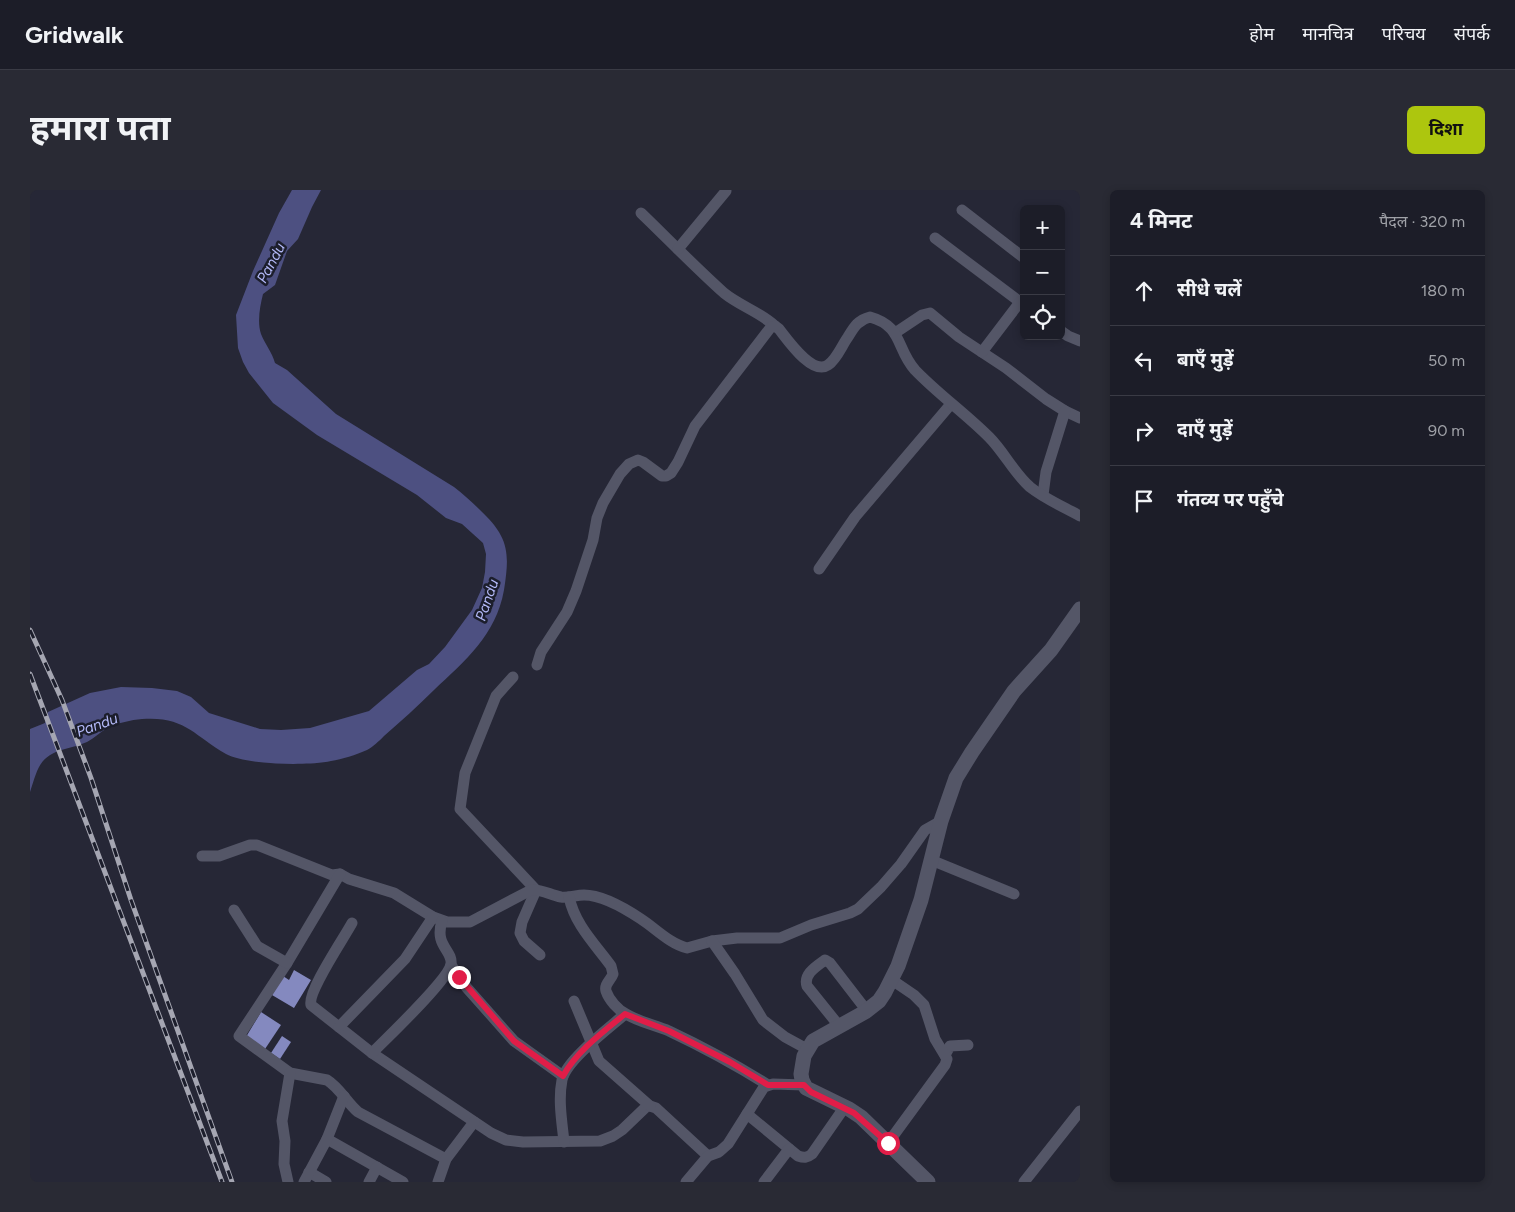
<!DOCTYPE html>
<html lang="hi">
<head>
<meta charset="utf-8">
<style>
	:root { --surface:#1c1d28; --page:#292a34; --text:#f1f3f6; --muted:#a0a2a8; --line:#3a3b45; --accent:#adc60e }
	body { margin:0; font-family:Figtree,"Noto Sans Devanagari",sans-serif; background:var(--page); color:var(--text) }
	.controls { position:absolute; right:15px; top:15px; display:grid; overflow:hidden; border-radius:8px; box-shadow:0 2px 8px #0003 }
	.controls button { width:45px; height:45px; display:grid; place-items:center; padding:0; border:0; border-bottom:1px solid var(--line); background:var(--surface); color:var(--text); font:25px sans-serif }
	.stop { position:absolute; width:15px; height:15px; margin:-11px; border:4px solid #e11d48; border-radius:50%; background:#fff }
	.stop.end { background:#e11d48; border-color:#fff; box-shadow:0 1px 5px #0008 }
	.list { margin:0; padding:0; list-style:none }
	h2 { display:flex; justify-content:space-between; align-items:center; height:65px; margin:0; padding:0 20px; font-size:21px }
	h2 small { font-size:16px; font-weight:400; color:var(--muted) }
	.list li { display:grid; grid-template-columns:32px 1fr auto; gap:15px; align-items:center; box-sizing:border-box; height:70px; padding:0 20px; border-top:1px solid var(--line) }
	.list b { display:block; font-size:19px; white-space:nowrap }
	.list em { font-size:16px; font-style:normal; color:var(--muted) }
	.icon { flex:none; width:28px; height:28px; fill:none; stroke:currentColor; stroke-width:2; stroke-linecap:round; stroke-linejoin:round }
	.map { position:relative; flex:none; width:1050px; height:992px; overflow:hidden; border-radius:8px }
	header { display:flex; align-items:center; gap:30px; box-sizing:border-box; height:70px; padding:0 25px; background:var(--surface); border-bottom:1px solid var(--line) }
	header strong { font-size:24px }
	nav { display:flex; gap:28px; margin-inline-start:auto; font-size:18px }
	.intro { display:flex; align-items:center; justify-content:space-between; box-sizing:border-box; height:120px; padding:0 30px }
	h1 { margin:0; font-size:35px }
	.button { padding:12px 22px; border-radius:8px; background:var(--accent); color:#111; font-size:18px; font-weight:700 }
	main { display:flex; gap:30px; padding:0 30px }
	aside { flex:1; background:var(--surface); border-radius:8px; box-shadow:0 2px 8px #0003 }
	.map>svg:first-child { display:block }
</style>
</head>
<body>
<header>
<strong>Gridwalk</strong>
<nav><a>होम</a><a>मानचित्र</a><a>परिचय</a><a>संपर्क</a></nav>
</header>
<div class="intro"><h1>हमारा पता</h1><a class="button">दिशा</a></div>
<main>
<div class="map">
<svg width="1050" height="992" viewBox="0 0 1050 992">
	<rect width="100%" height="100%" fill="#262736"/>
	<path fill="#4d5081" d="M 262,0 L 291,0 L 282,17 L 268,49 L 257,61 L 245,95 L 233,104 C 230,116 227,132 231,144 C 235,154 242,162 245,173 L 257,180 L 306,224 L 424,297 C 433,304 441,311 449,319 C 479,347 480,362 474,400 C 466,445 435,471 404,500 C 388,516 371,531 354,546 C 349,551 343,557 337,560 C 326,565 312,569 301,571 C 278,576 216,575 196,564 C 163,545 155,526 112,529 C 101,530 88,533 79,537 C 71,541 65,548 57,552 C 50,555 42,557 35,559 C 9,566 8,578 0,602 L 0,539 L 15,533 L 18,522 L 60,503 L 91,497 L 122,498 L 147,501 L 161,507 L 179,523 L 230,539 L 251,540 L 280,538 L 339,521 L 387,480 L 399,474 L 415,457 L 442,420 L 452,398 L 455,382 L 456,364 L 453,353 L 432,334 L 416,328 L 387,305 L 287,245 L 243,213 L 219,183 L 213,172 L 208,158 L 206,125 L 223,81 L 249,23 Z"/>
	<g fill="#8489bf">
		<path d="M 264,780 L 281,790 L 264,818 L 242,805 L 253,786 L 259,790 Z"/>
		<path d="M 231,822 L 251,835 L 235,859 L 216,847 Z"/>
		<path d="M 252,846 L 261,852 L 250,869 L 241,863 Z"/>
	</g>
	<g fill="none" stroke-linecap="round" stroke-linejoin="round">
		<g stroke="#545667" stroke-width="11">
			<path d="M 932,20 L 994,68"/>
			<path d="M 611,23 C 638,49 665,77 694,103 C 710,116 730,122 745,136"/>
			<path d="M 905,48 L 994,115"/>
			<path d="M 648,59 L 696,1"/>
			<path d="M 1031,141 L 1038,146 L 1050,151"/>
			<path d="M 865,143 L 892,125 L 900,123 L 929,147 L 976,178 L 1016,209 L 1035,221 L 1050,228"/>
			<path d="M 952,162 L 990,112"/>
			<path d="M 1013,305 L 1016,282 L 1035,221"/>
			<path d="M 789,379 L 825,327 L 921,214"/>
			<path d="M 507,475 L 511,462 L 537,422 L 546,401 L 563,350 L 567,328 L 573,313 L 590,284 L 599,274 L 608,270 L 613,272 L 632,286 L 636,286 L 641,283 L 648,272 L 665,236 L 741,137 L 745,136 L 749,139 C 757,149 782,186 798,175 C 807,169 812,155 818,147 C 824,137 828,130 840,127 C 873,136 866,159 885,180 C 908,204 935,223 959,247 C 974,262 984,283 1000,297 C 1015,309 1034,317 1050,326"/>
			<path d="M 483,487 L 466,506 L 435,583 L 430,619 L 506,700 L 492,732 L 490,743 L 494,751 L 510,765"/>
			<path d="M 172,666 L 189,666 L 220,655 L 227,655 L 302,685 L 310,684 L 319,689 L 364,703 L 403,727 L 417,732 L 440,732 L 501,700 C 512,699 520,705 531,707 C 539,708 546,705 554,705 C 573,705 596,719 611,729 C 625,738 640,754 657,758 L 682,751 L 707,748 L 750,748 L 781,735 L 820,723 L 828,719 L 851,697 L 871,674 L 895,640 L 911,631"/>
			<path d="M 901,670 L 984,704"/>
			<path d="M 310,684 L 257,773 L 209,846 L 260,883 L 297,890 C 310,898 317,913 328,922 L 416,969"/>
			<path d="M 539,707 C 545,735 565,754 581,776 L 583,784 C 581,790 574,794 576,801 C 579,810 588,820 596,824 C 609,832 625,835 639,841 C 673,857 706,875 738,895"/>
			<path d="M 204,720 L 227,756 L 257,773"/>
			<path d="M 322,733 C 314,748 277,802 281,815 L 342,863 L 461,943 L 476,950 L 493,952 L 570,951 L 583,946 L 592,940 L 616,917 L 620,916 L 626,918 L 678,966"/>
			<path d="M 682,751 L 705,784 L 733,830 L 755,847 L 777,859"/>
			<path d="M 421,775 L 437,798 L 484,851 L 533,886"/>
			<path d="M 544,811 L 569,871 L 620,916"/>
			<path d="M 309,837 L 375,769 L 403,727"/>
			<path d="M 810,837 L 777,796 C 773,784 787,776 795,770 L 800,773 L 837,821"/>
			<path d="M 342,863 C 356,849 419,789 421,774 C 423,760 404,756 412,731"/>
			<path d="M 915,865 L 920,856 L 938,855"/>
			<path d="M 717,924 L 768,966 C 774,968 777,968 782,964 L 814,918"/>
			<path d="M 297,949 L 373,992"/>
			<path d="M 534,952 C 532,932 528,910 532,890 C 536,870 579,838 595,824"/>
			<path d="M 858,953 L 915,875 L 917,869 L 905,849 L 894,815 L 884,805 L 862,790"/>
			<path d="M 279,982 L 296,992"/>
			<path d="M 258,992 L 254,974 L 255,951 L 252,931 L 260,883"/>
			<path d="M 274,992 L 297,949 L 314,906"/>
			<path d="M 339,992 L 347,977"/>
			<path d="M 408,992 L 416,969 L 444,932"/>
			<path d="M 656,992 L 678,966 L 689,962 L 698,954 L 734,897 L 743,894 L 774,895"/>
			<path d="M 734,992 L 759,959"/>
			<path d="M 994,992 L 1050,921"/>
		</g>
		<path stroke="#545667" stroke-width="15" d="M 898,992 L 831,927 L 819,919 L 776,898 L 772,890 L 771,884 L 774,866 L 783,851 L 835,822 L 849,811 L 855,802 L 868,776 L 891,710 L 911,631 L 926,588 L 942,562 L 984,501 L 1021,460 L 1050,419"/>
		<g stroke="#a5a6b2" stroke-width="5">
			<g id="rail">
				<path d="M 0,440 L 32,510 L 61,588 L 101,710 L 202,992"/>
				<path d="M 0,484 L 192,992"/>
			</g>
		</g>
		<use href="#rail" stroke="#1c1e2c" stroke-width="3" stroke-dasharray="9" stroke-linecap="butt"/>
	</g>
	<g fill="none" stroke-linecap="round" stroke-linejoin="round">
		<path stroke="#e11d48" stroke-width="6" d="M 429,787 L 484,851 L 533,886 C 547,861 573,842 595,824 L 639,841 L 700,872 L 738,895 L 774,895 L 781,902 L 824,923 L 858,953"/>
	</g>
	<g text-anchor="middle" stroke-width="5" stroke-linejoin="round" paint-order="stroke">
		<g font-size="15" font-style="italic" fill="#b3b9f7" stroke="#1c1e2c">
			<text transform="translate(241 73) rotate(-62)" y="5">Pandu</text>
			<text transform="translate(457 410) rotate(-71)" y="5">Pandu</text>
			<text transform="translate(67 535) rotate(-20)" y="5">Pandu</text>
		</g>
	</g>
</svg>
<div class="controls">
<button>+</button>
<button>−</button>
<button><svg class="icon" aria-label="locate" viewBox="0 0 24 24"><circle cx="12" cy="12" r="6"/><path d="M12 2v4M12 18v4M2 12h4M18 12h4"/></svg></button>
</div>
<div class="stop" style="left:858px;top:953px"></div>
<div class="stop end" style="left:429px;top:787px"></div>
</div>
<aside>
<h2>4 मिनट<small>पैदल · 320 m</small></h2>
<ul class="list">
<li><svg class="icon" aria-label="ahead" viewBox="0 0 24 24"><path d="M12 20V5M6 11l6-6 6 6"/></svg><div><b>सीधे चलें</b></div><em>180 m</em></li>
<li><svg class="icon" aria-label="left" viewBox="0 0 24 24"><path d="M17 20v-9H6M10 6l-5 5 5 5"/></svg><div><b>बाएँ मुड़ें</b></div><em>50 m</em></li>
<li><svg class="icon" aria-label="right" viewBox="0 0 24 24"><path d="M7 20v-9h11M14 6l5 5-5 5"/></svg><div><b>दाएँ मुड़ें</b></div><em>90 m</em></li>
<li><svg class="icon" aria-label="arrive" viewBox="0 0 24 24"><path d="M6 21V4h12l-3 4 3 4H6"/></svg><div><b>गंतव्य पर पहुँचे</b></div></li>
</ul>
</aside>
</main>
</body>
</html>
